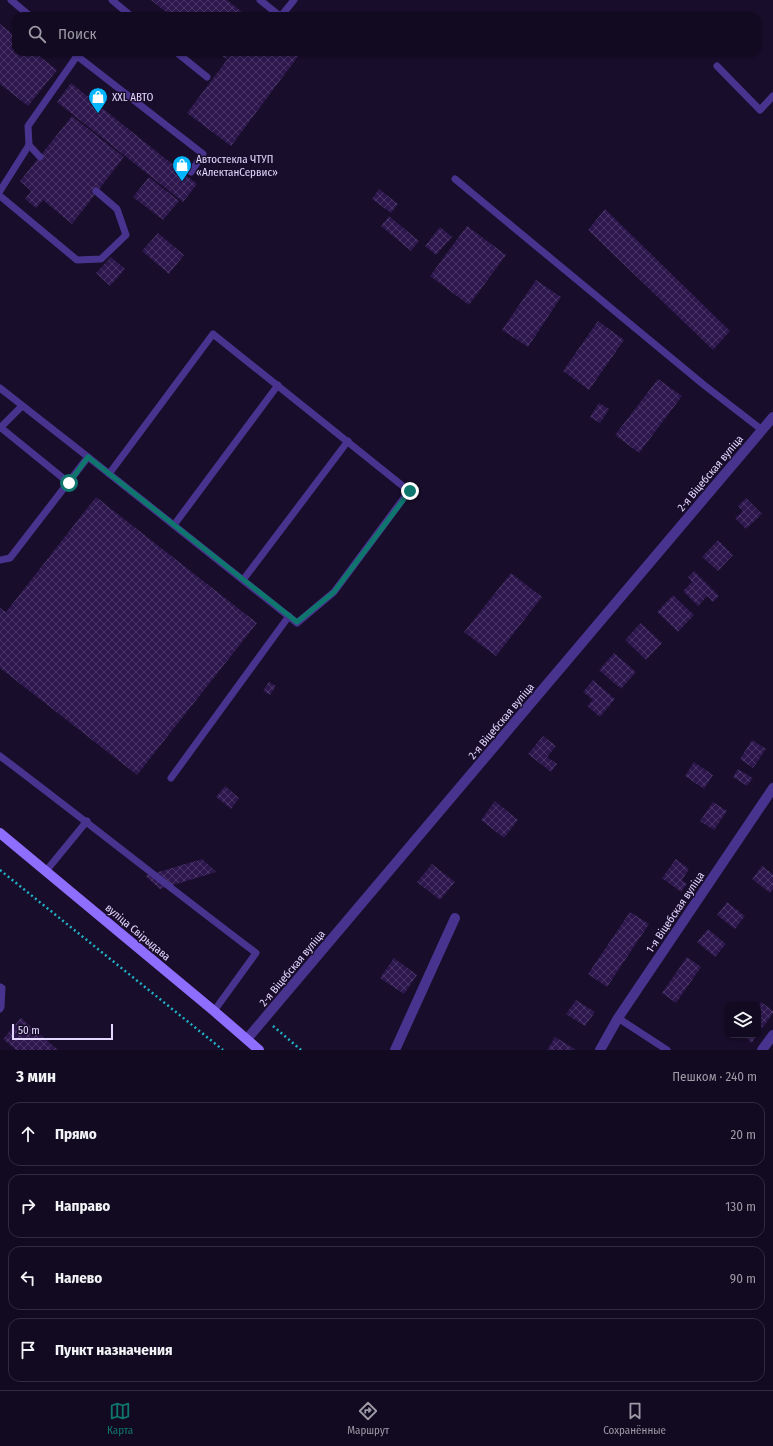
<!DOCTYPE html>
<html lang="ru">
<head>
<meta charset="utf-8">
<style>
	:root { --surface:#120a20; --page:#1f182d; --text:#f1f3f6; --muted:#9c9aa5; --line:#312b3e; --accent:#0f766e }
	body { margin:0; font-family:"Fira Sans Condensed",sans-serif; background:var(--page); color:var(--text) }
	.controls { position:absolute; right:12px; bottom:12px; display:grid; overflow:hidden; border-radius:8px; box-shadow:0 1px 3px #0004 }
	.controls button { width:36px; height:36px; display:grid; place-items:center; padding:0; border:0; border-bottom:1px solid var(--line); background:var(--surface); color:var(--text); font:20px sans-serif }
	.scale { position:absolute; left:12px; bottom:10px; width:101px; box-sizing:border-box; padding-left:4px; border:2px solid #e3d7ff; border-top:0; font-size:11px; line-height:14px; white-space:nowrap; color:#e3d7ff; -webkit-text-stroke:3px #180d2a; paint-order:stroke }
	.stop { position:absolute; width:12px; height:12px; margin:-9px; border:3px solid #0f766e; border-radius:50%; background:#fff }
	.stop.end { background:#0f766e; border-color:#fff; box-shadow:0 1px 4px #0008 }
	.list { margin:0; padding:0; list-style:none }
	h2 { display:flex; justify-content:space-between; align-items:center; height:52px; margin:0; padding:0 16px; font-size:17px }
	h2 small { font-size:13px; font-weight:400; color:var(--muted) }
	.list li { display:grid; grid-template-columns:26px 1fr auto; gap:12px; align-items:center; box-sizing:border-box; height:64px; margin:0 8px 8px; padding:0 8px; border:1px solid var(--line); border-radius:12px }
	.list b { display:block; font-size:15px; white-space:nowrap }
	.list em { font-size:13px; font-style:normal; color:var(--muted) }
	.icon { flex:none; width:22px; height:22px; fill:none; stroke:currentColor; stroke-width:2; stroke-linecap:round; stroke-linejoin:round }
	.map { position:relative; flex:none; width:773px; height:1050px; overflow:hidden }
	.search { position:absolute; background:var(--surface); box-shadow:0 1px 3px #0004; left:12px; right:12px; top:12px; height:44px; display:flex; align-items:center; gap:10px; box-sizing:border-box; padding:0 14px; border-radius:12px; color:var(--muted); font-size:15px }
	.sheet { height:340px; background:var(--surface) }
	nav { display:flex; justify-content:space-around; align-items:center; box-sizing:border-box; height:56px; border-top:1px solid var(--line); background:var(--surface); font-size:11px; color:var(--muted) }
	nav a { display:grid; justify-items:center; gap:2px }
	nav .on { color:var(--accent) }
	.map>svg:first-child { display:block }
</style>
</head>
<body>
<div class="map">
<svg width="773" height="1050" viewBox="0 0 773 1050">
	<defs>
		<pattern id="building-cross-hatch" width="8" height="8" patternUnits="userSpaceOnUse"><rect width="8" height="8" fill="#2d174d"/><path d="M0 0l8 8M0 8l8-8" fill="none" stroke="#4b3868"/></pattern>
	</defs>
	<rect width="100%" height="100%" fill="#180d2a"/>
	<g fill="url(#building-cross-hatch)">
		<path d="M 151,0 L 227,0 L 247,16 L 171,16 Z"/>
		<path d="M 0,24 L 16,37 L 16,52 L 34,52 L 57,70 L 28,106 L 0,84 Z"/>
		<path d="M 217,52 L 232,52 L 226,59 Z"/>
		<path d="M 233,52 L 295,52 L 299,55 L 231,146 L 187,113 Z"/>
		<path d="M 71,83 L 197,184 L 183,202 L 57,102 Z"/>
		<path d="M 72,116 L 124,157 L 72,224 L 43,200 L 36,208 L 25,199 L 31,191 L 20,181 Z"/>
		<path d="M 149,177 L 179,201 L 163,220 L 133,197 Z"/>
		<path d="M 379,189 L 398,204 L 391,213 L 372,199 Z"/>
		<path d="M 605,209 L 730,331 L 713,350 L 588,230 Z"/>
		<path d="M 389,216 L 419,241 L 411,251 L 381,226 Z"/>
		<path d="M 467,226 L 506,255 L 469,305 L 430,276 Z"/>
		<path d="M 440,227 L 452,237 L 436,255 L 425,246 Z"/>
		<path d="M 158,233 L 184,255 L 169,274 L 142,251 Z"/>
		<path d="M 111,257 L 125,269 L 110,286 L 96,273 Z"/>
		<path d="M 536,280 L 561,297 L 528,347 L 502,330 Z"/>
		<path d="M 598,321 L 624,340 L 589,390 L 563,371 Z"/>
		<path d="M 658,379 L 682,396 L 639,453 L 615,435 Z"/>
		<path d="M 599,403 L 609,409 L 600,423 L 590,417 Z"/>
		<path d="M 96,497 L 257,623 L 137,775 L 0,668 L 0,608 L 6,612 Z"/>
		<path d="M 746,498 L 762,514 L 746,529 L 735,518 L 743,511 L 738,506 Z"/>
		<path d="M 718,540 L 733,555 L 718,571 L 702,557 Z"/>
		<path d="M 694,571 L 719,596 L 713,602 L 707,596 L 698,606 L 683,591 L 692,582 L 688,577 Z"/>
		<path d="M 511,573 L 542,597 L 496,656 L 464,632 Z"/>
		<path d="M 673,595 L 694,615 L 678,632 L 657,612 Z"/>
		<path d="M 641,623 L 662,643 L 646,660 L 625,640 Z"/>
		<path d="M 614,653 L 636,672 L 621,689 L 599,670 Z"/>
		<path d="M 593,680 L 615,699 L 600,717 L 587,706 L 593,700 L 583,692 Z"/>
		<path d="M 269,682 L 276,686 L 270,695 L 263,691 Z"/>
		<path d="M 543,736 L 556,746 L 547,757 L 557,764 L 551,772 L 528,754 Z"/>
		<path d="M 752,740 L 766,749 L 753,768 L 740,759 Z"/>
		<path d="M 694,762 L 713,775 L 704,789 L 685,776 Z"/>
		<path d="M 738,769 L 753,778 L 747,786 L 733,777 Z"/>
		<path d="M 225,786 L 239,798 L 231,809 L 216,797 Z"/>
		<path d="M 495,801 L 518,820 L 504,838 L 481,820 Z"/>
		<path d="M 713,802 L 727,811 L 714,830 L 700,821 Z"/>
		<path d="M 202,859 L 216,872 L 160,889 L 145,876 Z"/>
		<path d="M 676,859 L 689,869 L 682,880 L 687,884 L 681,892 L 662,878 Z"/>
		<path d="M 432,864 L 455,882 L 440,900 L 417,882 Z"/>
		<path d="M 762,866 L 773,874 L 773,889 L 770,893 L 752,879 Z"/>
		<path d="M 727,902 L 745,916 L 735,929 L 717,915 Z"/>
		<path d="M 630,912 L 649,924 L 607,987 L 588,974 Z"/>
		<path d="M 708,929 L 726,944 L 715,957 L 697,942 Z"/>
		<path d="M 687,957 L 701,967 L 676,1003 L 662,993 Z"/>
		<path d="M 394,958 L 417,975 L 404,994 L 380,978 Z"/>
		<path d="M 576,1000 L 595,1012 L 585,1026 L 566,1014 Z"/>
		<path d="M 761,1002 L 773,1011 L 773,1013 L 758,1034 L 758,1007 Z"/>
		<path d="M 21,1018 L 58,1050 L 16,1050 L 3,1039 Z"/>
		<path d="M 742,1035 L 757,1035 L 752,1043 Z"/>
		<path d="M 555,1037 L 575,1049 L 574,1050 L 547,1050 Z"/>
	</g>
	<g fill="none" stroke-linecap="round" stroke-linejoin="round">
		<g stroke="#22b2c8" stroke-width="2.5" stroke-dasharray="2 3" stroke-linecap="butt">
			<path d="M 0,870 L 223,1050"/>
			<path d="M 273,1026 L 301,1050"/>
		</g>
		<g stroke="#48338e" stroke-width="7">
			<path d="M 11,0 L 30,16"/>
			<path d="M 112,0 L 131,16"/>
			<path d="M 260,0 L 280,16"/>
			<path d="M 281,16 L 294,0"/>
			<path d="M 72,52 L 203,154 L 191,172"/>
			<path d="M 176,52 L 207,77"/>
			<path d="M 717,66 L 760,110 L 773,96"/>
			<path d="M 29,145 L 40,157"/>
			<path d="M 455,179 L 704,385 L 762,430"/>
			<path d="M 0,191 L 29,145 L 28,126 L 77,56"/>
			<path d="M 0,196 L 77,260 L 101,259 L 126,235 L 117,209 L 96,191"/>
			<path d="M 0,388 L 88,457"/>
			<path d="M 0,427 L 69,483"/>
			<path d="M 0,428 L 22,406"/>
			<path d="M 174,525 L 278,385"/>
			<path d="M 0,560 L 10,558 L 88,457 L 297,623 L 334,592 L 409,491 L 213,334 L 109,474"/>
			<path d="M 243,580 L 348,441"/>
			<path d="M 0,756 C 86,821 170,888 256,953 L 214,1011"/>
			<path d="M 171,778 L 289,616"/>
			<path d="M 46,871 L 87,821"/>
			<path d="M 0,987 L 2,988 L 1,1007 L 0,1009"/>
			<path d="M 618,1018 L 667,1050"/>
		</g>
		<g stroke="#48338e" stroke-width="10">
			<path d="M 247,1039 L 773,417"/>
			<path d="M 395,1050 L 455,918"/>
			<path d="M 600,1050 L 618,1018 L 773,788"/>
			<path d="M 762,1050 L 773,1035"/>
		</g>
		<path stroke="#8d6eff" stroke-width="10" d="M 0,833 L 214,1011 L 259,1050"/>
	</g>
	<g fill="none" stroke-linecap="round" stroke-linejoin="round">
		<path stroke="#0f766e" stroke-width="5" d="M 69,483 L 88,457 L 297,622 L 334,592 L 410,491"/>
	</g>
	<defs>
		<g id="shop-pin" transform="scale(1)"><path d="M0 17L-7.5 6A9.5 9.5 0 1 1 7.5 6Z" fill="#03b6ff" stroke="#180d2a"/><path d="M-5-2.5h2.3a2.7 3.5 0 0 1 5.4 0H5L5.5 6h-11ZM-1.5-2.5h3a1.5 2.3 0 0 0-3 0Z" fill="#fff"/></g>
	</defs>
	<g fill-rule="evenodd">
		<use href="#shop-pin" x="98" y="97"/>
		<use href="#shop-pin" x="182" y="165"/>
	</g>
	<g text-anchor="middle" stroke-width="3" stroke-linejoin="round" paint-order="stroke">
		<g font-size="11" fill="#e3d7ff" stroke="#180d2a" text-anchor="start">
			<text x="112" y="101">XXL АВТО</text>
			<text x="196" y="163">Автостекла ЧТУП<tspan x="196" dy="13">«АлектанСервис»</tspan></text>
		</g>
		<g font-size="11" fill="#e3d7ff" stroke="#180d2a">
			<text transform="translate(710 473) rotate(-50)" y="4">2-я Віцебская вуліца</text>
			<text transform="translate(501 721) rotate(-50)" y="4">2-я Віцебская вуліца</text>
			<text transform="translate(675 912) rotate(-56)" y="4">1-я Віцебская вуліца</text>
			<text transform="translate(138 932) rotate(40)" y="4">вуліца Свірыдава</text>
			<text transform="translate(292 968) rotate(-50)" y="4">2-я Віцебская вуліца</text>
		</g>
	</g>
</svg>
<div class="controls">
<button><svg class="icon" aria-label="layers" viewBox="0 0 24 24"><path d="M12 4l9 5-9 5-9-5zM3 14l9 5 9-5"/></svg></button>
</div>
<div class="scale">50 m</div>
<div class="stop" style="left:69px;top:483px"></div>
<div class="stop end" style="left:410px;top:491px"></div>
<div class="search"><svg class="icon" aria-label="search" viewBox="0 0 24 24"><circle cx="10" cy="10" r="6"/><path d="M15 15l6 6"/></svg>Поиск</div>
</div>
<section class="sheet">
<h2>3 мин<small>Пешком · 240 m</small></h2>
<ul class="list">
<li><svg class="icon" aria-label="ahead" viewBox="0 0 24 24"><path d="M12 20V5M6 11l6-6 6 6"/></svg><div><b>Прямо</b></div><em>20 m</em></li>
<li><svg class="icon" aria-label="right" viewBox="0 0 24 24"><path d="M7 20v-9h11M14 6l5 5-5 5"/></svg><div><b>Направо</b></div><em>130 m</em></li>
<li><svg class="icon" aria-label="left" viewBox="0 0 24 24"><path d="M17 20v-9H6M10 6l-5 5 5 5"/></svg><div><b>Налево</b></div><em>90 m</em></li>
<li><svg class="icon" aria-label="arrive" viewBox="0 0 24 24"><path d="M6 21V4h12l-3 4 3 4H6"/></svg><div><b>Пункт назначения</b></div></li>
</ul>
</section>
<nav>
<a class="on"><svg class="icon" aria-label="map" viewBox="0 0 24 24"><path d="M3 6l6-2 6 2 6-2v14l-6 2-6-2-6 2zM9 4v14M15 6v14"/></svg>Карта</a>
<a><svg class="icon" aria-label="directions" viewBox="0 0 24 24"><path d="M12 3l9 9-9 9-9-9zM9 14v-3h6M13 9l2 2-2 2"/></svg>Маршрут</a>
<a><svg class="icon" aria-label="saved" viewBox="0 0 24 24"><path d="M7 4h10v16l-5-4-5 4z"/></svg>Сохранённые</a>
</nav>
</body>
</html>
